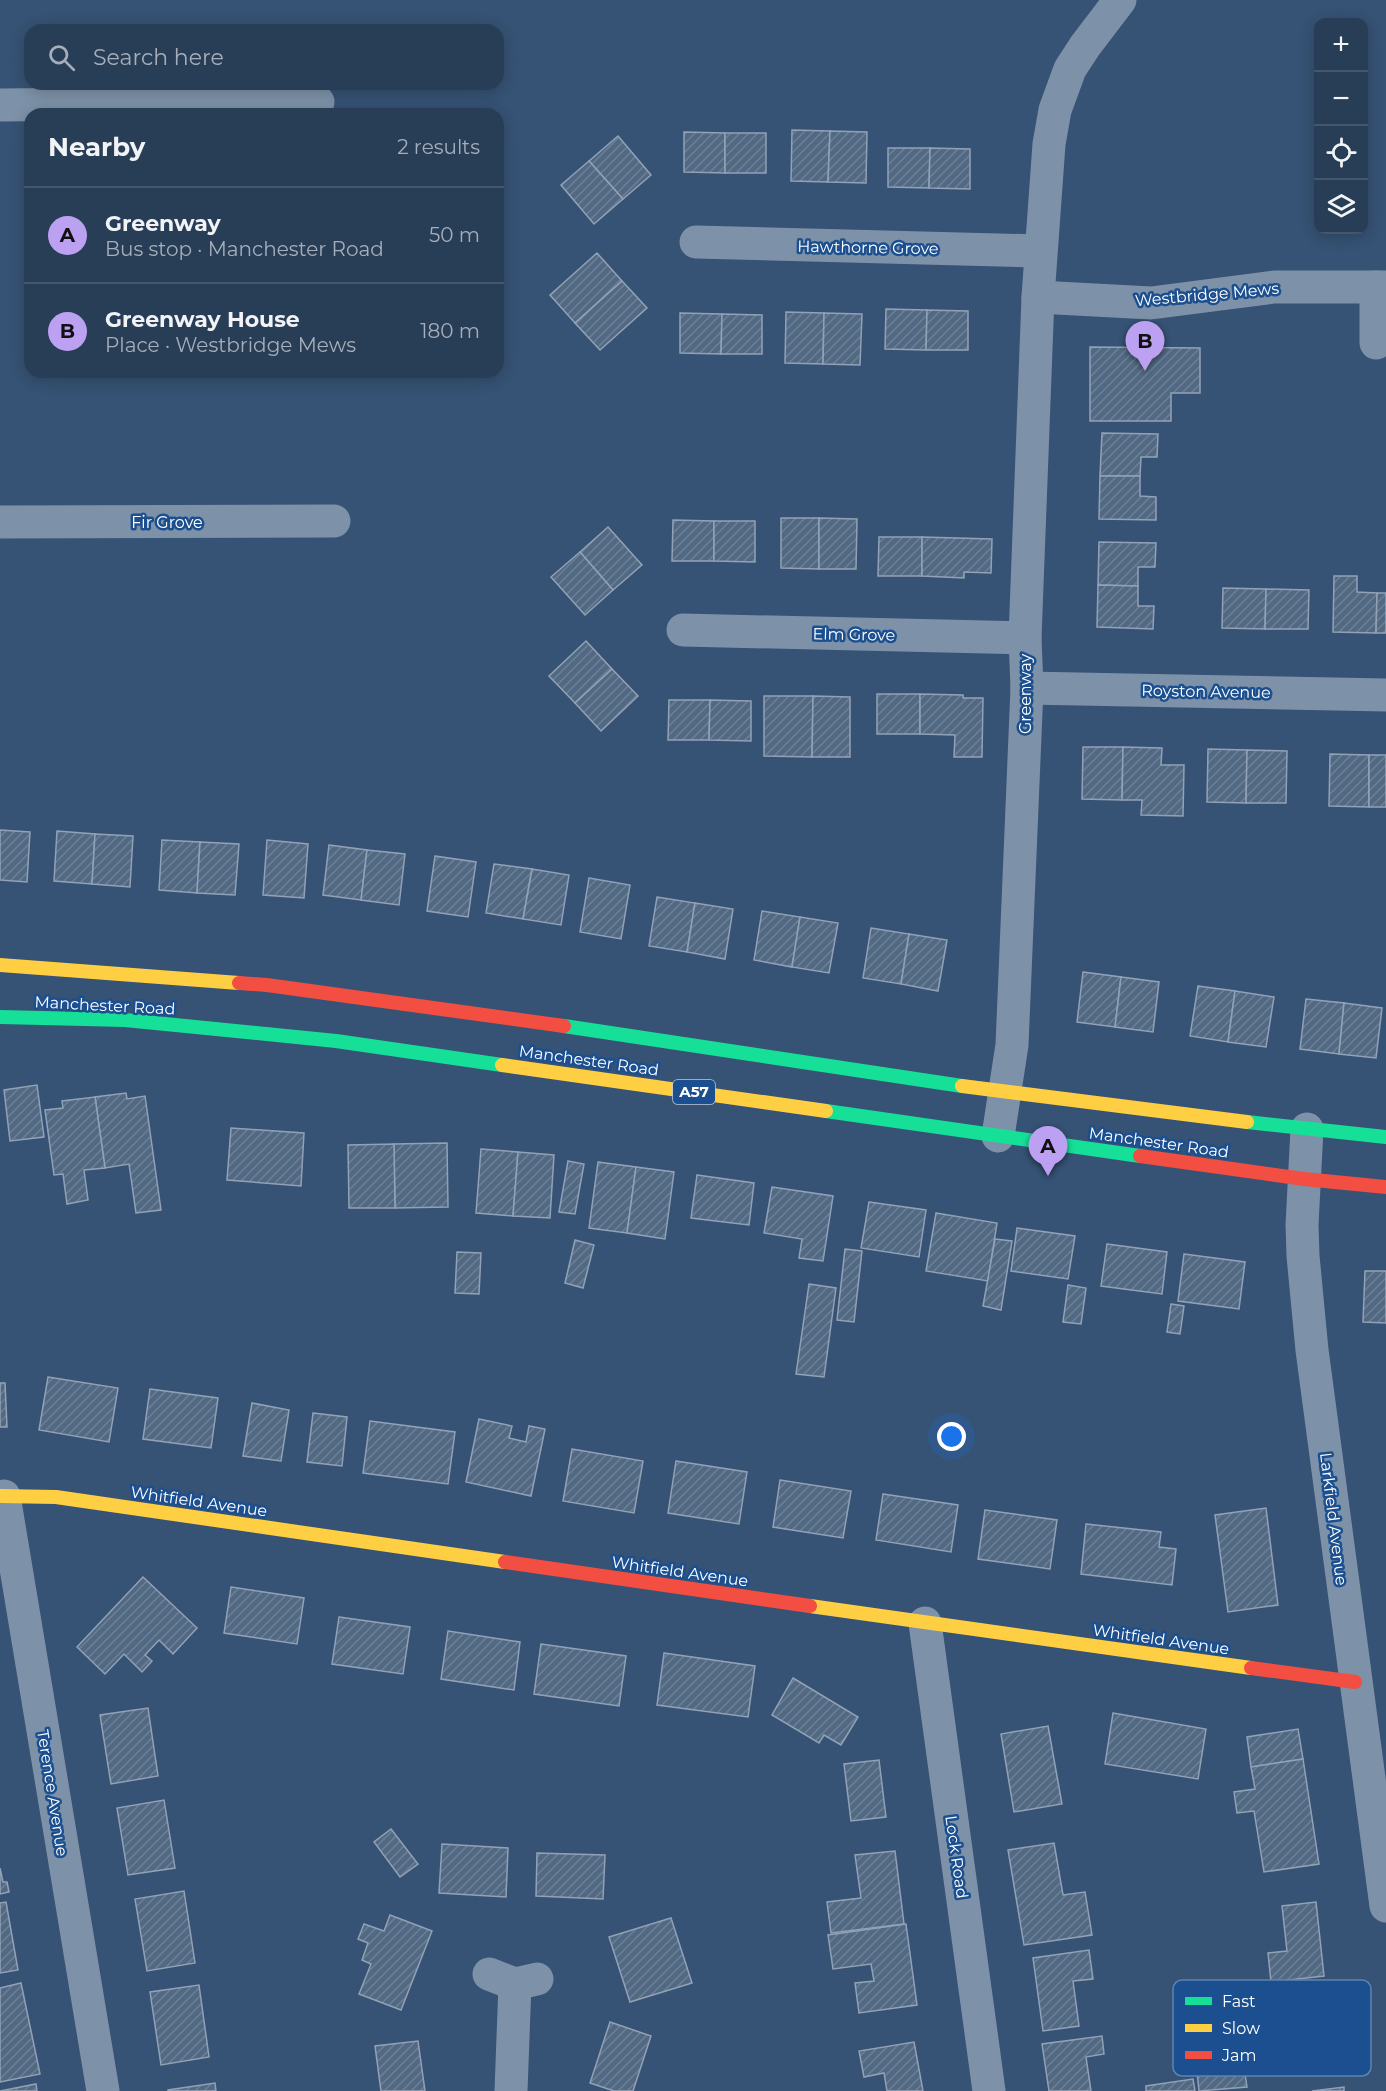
<!DOCTYPE html>
<html lang="en">
<head>
<meta charset="utf-8">
<style>
	:root { --surface:#283e57; --page:#30455d; --text:#f1f3f6; --muted:#a5aeba; --line:#44576d; --accent:#bca0f2 }
	body { margin:0; font-family:Montserrat,sans-serif; background:var(--page); color:var(--text) }
	.controls { position:absolute; right:18px; top:18px; display:grid; overflow:hidden; border-radius:12px; box-shadow:0 3px 15px #0003 }
	.controls button { width:54px; height:54px; display:grid; place-items:center; padding:0; border:0; border-bottom:2px solid var(--line); background:var(--surface); color:var(--text); font:30px sans-serif }
	.you { position:absolute; left:952px; top:1437px; width:21px; height:21px; margin:-15px; border:4px solid #fff; border-radius:50%; background:#1a73e8; box-shadow:0 0 0 9px #1a73e833 }
	.badge { display:grid; place-items:center; width:39px; height:39px; border-radius:50%; background:var(--accent); color:#111; font-size:20px; font-weight:700 }
	.pin { position:absolute; translate:-50% -50px; filter:drop-shadow(0 2px 3px #0008) }
	.pin::after { content:''; position:absolute; top:32px; width:21px; height:18px; background:inherit; clip-path:polygon(0 0,100% 0,50% 100%) }
	.list { margin:0; padding:0; list-style:none }
	h2 { display:flex; justify-content:space-between; align-items:center; height:78px; margin:0; padding:0 24px; font-size:26px }
	h2 small { font-size:20px; font-weight:400; color:var(--muted) }
	.list li { display:grid; grid-template-columns:39px 1fr auto; gap:18px; align-items:center; box-sizing:border-box; height:96px; padding:0 24px; border-top:2px solid var(--line) }
	.list b { display:block; font-size:22px; white-space:nowrap }
	.list p { margin:0; font-size:20px; white-space:nowrap; color:var(--muted) }
	.list em { font-size:20px; font-style:normal; color:var(--muted) }
	.icon { flex:none; width:33px; height:33px; fill:none; stroke:currentColor; stroke-width:2; stroke-linecap:round; stroke-linejoin:round }
	.map { position:relative; flex:none; width:1386px; height:2091px; overflow:hidden }
	.search { position:absolute; background:var(--surface); box-shadow:0 3px 15px #0003; left:24px; top:24px; width:480px; height:66px; display:flex; align-items:center; gap:15px; box-sizing:border-box; padding:0 21px; border-radius:18px; color:var(--muted); font-size:22px }
	.panel { position:absolute; background:var(--surface); box-shadow:0 3px 15px #0003; left:24px; top:108px; width:480px; height:270px; border-radius:18px }
	.map>svg:first-child { display:block }
</style>
</head>
<body>
<div class="map">
<svg width="1386" height="2091" viewBox="0 0 1386 2091">
	<defs>
		<pattern id="building-hatch" width="6" height="6" patternUnits="userSpaceOnUse" patternTransform="scale(1.5)"><rect width="6" height="6" fill="#526984"/><path d="M-1 1l2-2M0 6l6-6M5 7l2-2" fill="none" stroke="#6c8096"/></pattern>
	</defs>
	<rect width="100%" height="100%" fill="#365274"/>
	<g fill="url(#building-hatch)" stroke="#92a2b6" stroke-width="1.5">
		<path d="M 792,130 L 830,131 L 828,182 L 791,181 Z"/>
		<path d="M 830,131 L 867,132 L 866,183 L 828,182 Z"/>
		<path d="M 684,132 L 725,133 L 725,173 L 684,172 Z"/>
		<rect x="725" y="133" width="41" height="40"/>
		<path d="M 618,136 L 651,175 L 623,199 L 589,161 Z"/>
		<path d="M 888,148 L 930,148 L 929,188 L 888,187 Z"/>
		<path d="M 930,148 L 970,149 L 970,189 L 929,188 Z"/>
		<path d="M 589,161 L 623,199 L 594,224 L 561,185 Z"/>
		<path d="M 597,253 L 622,281 L 575,323 L 550,295 Z"/>
		<path d="M 622,281 L 647,308 L 600,350 L 575,323 Z"/>
		<path d="M 886,309 L 927,310 L 926,350 L 885,349 Z"/>
		<path d="M 927,310 L 968,311 L 968,350 L 926,350 Z"/>
		<path d="M 786,312 L 824,313 L 823,364 L 785,363 Z"/>
		<path d="M 680,313 L 722,314 L 721,354 L 680,353 Z"/>
		<path d="M 824,313 L 862,314 L 860,365 L 823,364 Z"/>
		<path d="M 722,314 L 762,315 L 762,354 L 721,354 Z"/>
		<path d="M 1090,347 L 1200,348 L 1200,393 L 1171,393 L 1171,421 L 1090,421 Z"/>
		<path d="M 1102,433 L 1158,434 L 1157,457 L 1141,457 L 1140,476 L 1100,476 Z"/>
		<path d="M 1100,476 L 1140,476 L 1140,496 L 1156,497 L 1156,520 L 1099,519 Z"/>
		<path d="M 781,518 L 819,518 L 819,569 L 781,568 Z"/>
		<path d="M 819,518 L 857,519 L 856,569 L 819,569 Z"/>
		<path d="M 673,520 L 714,521 L 714,561 L 672,561 Z"/>
		<path d="M 714,521 L 755,521 L 755,562 L 714,561 Z"/>
		<path d="M 608,527 L 642,565 L 613,590 L 580,552 Z"/>
		<path d="M 879,537 L 922,537 L 922,576 L 878,576 Z"/>
		<path d="M 922,537 L 992,539 L 991,573 L 964,572 L 964,578 L 922,576 Z"/>
		<path d="M 1099,542 L 1156,543 L 1155,567 L 1138,567 L 1138,586 L 1098,585 Z"/>
		<path d="M 580,552 L 613,590 L 585,615 L 551,577 Z"/>
		<path d="M 1334,576 L 1357,576 L 1357,592 L 1377,593 L 1376,633 L 1333,632 Z"/>
		<path d="M 1098,585 L 1138,586 L 1138,606 L 1154,606 L 1153,629 L 1097,627 Z"/>
		<path d="M 1223,588 L 1266,589 L 1265,629 L 1222,628 Z"/>
		<path d="M 1266,589 L 1309,590 L 1308,629 L 1265,629 Z"/>
		<path d="M 1377,593 L 1386,593 L 1386,633 L 1376,633 Z"/>
		<path d="M 586,641 L 612,669 L 575,703 L 549,676 Z"/>
		<path d="M 612,669 L 638,696 L 601,731 L 575,703 Z"/>
		<rect x="877" y="694" width="43" height="40"/>
		<path d="M 920,694 L 963,695 L 963,698 L 983,698 L 982,757 L 954,757 L 955,735 L 920,734 Z"/>
		<path d="M 764,696 L 813,696 L 812,757 L 764,756 Z"/>
		<path d="M 813,696 L 850,697 L 850,757 L 812,757 Z"/>
		<path d="M 669,700 L 710,700 L 709,740 L 668,740 Z"/>
		<path d="M 710,700 L 751,701 L 751,741 L 709,740 Z"/>
		<path d="M 1083,747 L 1123,747 L 1122,800 L 1082,799 Z"/>
		<path d="M 1123,747 L 1162,748 L 1161,765 L 1184,765 L 1183,816 L 1141,815 L 1142,800 L 1122,800 Z"/>
		<path d="M 1208,749 L 1247,750 L 1246,803 L 1207,802 Z"/>
		<path d="M 1247,750 L 1287,751 L 1286,803 L 1246,803 Z"/>
		<path d="M 1330,754 L 1369,755 L 1369,807 L 1329,806 Z"/>
		<rect x="1369" y="755" width="17" height="52"/>
		<path d="M 0,830 L 30,832 L 27,882 L 0,880 Z"/>
		<path d="M 57,831 L 95,834 L 92,884 L 54,881 Z"/>
		<path d="M 95,834 L 133,836 L 130,887 L 92,884 Z"/>
		<path d="M 162,840 L 200,842 L 197,893 L 159,890 Z"/>
		<path d="M 267,840 L 308,844 L 304,898 L 263,895 Z"/>
		<path d="M 200,842 L 239,844 L 235,895 L 197,893 Z"/>
		<path d="M 329,845 L 367,850 L 361,900 L 323,895 Z"/>
		<path d="M 367,850 L 405,854 L 399,905 L 361,900 Z"/>
		<path d="M 435,856 L 476,862 L 468,917 L 427,911 Z"/>
		<path d="M 494,864 L 532,869 L 523,919 L 486,913 Z"/>
		<path d="M 532,869 L 569,875 L 561,925 L 523,919 Z"/>
		<path d="M 589,878 L 630,885 L 621,939 L 580,932 Z"/>
		<path d="M 657,897 L 695,903 L 687,952 L 649,946 Z"/>
		<path d="M 695,903 L 733,909 L 725,959 L 687,952 Z"/>
		<path d="M 762,911 L 800,917 L 792,967 L 754,960 Z"/>
		<path d="M 800,917 L 838,923 L 829,973 L 792,967 Z"/>
		<path d="M 871,928 L 909,934 L 901,984 L 863,978 Z"/>
		<path d="M 909,934 L 947,940 L 938,991 L 901,984 Z"/>
		<path d="M 1083,972 L 1121,977 L 1115,1027 L 1077,1022 Z"/>
		<path d="M 1121,977 L 1159,982 L 1153,1032 L 1115,1027 Z"/>
		<path d="M 1198,986 L 1235,991 L 1228,1042 L 1190,1036 Z"/>
		<path d="M 1235,991 L 1274,997 L 1266,1047 L 1228,1042 Z"/>
		<path d="M 1306,999 L 1344,1003 L 1339,1054 L 1300,1049 Z"/>
		<path d="M 1344,1003 L 1382,1008 L 1376,1058 L 1339,1054 Z"/>
		<path d="M 37,1085 L 44,1137 L 10,1141 L 4,1090 Z"/>
		<path d="M 126,1093 L 127,1099 L 145,1096 L 161,1210 L 136,1213 L 129,1164 L 105,1168 L 95,1097 Z"/>
		<path d="M 95,1097 L 105,1168 L 84,1170 L 88,1200 L 67,1204 L 63,1174 L 54,1175 L 45,1110 L 63,1108 L 62,1101 Z"/>
		<path d="M 231,1128 L 304,1133 L 301,1186 L 227,1180 Z"/>
		<path d="M 447,1143 L 448,1207 L 395,1208 L 394,1144 Z"/>
		<path d="M 394,1144 L 395,1208 L 349,1208 L 348,1145 Z"/>
		<path d="M 481,1149 L 518,1152 L 513,1216 L 476,1213 Z"/>
		<path d="M 518,1152 L 554,1155 L 550,1218 L 513,1216 Z"/>
		<path d="M 568,1161 L 584,1164 L 575,1214 L 559,1212 Z"/>
		<path d="M 598,1162 L 636,1167 L 627,1233 L 589,1228 Z"/>
		<path d="M 636,1167 L 674,1172 L 665,1239 L 627,1233 Z"/>
		<path d="M 697,1175 L 754,1183 L 749,1225 L 691,1218 Z"/>
		<path d="M 772,1187 L 833,1196 L 823,1261 L 799,1258 L 802,1239 L 764,1233 Z"/>
		<path d="M 869,1202 L 926,1210 L 919,1257 L 861,1248 Z"/>
		<path d="M 936,1213 L 997,1223 L 988,1281 L 926,1271 Z"/>
		<path d="M 1017,1228 L 1075,1236 L 1068,1279 L 1011,1271 Z"/>
		<path d="M 995,1239 L 1012,1241 L 1001,1310 L 983,1306 Z"/>
		<path d="M 575,1240 L 594,1245 L 583,1288 L 565,1283 Z"/>
		<path d="M 1107,1244 L 1167,1252 L 1162,1294 L 1101,1286 Z"/>
		<path d="M 845,1249 L 862,1251 L 854,1322 L 837,1320 Z"/>
		<path d="M 457,1252 L 481,1253 L 479,1294 L 455,1293 Z"/>
		<path d="M 1184,1254 L 1245,1262 L 1239,1309 L 1178,1301 Z"/>
		<path d="M 1365,1271 L 1386,1271 L 1386,1323 L 1363,1322 Z"/>
		<path d="M 809,1284 L 836,1288 L 824,1377 L 796,1374 Z"/>
		<path d="M 1068,1285 L 1086,1288 L 1081,1324 L 1063,1322 Z"/>
		<path d="M 1171,1304 L 1184,1306 L 1180,1334 L 1167,1332 Z"/>
		<path d="M 48,1377 L 118,1388 L 109,1442 L 39,1430 Z"/>
		<path d="M 0,1383 L 5,1383 L 7,1427 L 0,1427 Z"/>
		<path d="M 150,1389 L 218,1398 L 211,1448 L 143,1439 Z"/>
		<path d="M 252,1403 L 289,1410 L 281,1461 L 243,1456 Z"/>
		<path d="M 313,1413 L 347,1417 L 342,1466 L 307,1462 Z"/>
		<path d="M 479,1419 L 512,1426 L 509,1438 L 526,1442 L 529,1426 L 545,1429 L 531,1496 L 466,1482 Z"/>
		<path d="M 370,1421 L 455,1432 L 448,1484 L 363,1473 Z"/>
		<path d="M 572,1449 L 643,1461 L 634,1513 L 563,1501 Z"/>
		<path d="M 676,1461 L 747,1472 L 739,1524 L 668,1513 Z"/>
		<path d="M 780,1480 L 851,1491 L 843,1538 L 773,1527 Z"/>
		<path d="M 883,1494 L 958,1505 L 951,1552 L 876,1540 Z"/>
		<path d="M 1266,1508 L 1278,1605 L 1228,1612 L 1215,1515 Z"/>
		<path d="M 985,1510 L 1057,1520 L 1050,1569 L 978,1559 Z"/>
		<path d="M 1086,1524 L 1161,1532 L 1159,1547 L 1176,1549 L 1172,1585 L 1081,1574 Z"/>
		<path d="M 143,1577 L 197,1628 L 173,1654 L 159,1640 L 145,1655 L 152,1661 L 142,1672 L 124,1654 L 105,1674 L 77,1647 Z"/>
		<path d="M 231,1587 L 304,1598 L 297,1644 L 224,1633 Z"/>
		<path d="M 339,1617 L 410,1627 L 403,1674 L 332,1664 Z"/>
		<path d="M 448,1631 L 520,1642 L 514,1690 L 441,1679 Z"/>
		<path d="M 541,1644 L 626,1656 L 619,1706 L 534,1694 Z"/>
		<path d="M 664,1653 L 755,1666 L 748,1717 L 657,1705 Z"/>
		<path d="M 793,1678 L 858,1717 L 841,1745 L 824,1735 L 819,1743 L 772,1715 Z"/>
		<path d="M 148,1708 L 158,1776 L 111,1784 L 100,1715 Z"/>
		<path d="M 1113,1713 L 1206,1729 L 1198,1779 L 1105,1764 Z"/>
		<path d="M 1048,1726 L 1062,1804 L 1014,1812 L 1001,1734 Z"/>
		<path d="M 1298,1729 L 1303,1759 L 1251,1767 L 1247,1737 Z"/>
		<path d="M 1303,1759 L 1319,1864 L 1264,1872 L 1254,1811 L 1237,1813 L 1234,1792 L 1255,1789 L 1251,1767 Z"/>
		<path d="M 879,1760 L 886,1817 L 851,1821 L 844,1764 Z"/>
		<path d="M 164,1800 L 175,1868 L 128,1875 L 117,1808 Z"/>
		<path d="M 391,1829 L 418,1864 L 400,1877 L 374,1842 Z"/>
		<path d="M 1054,1843 L 1063,1895 L 1085,1892 L 1092,1935 L 1024,1945 L 1008,1850 Z"/>
		<path d="M 442,1844 L 508,1848 L 506,1897 L 439,1893 Z"/>
		<path d="M 895,1851 L 904,1924 L 831,1933 L 827,1902 L 861,1898 L 855,1855 Z"/>
		<path d="M 537,1853 L 605,1855 L 603,1899 L 536,1896 Z"/>
		<path d="M 0,1868 L 3,1882 L 7,1882 L 9,1892 L 0,1894 Z"/>
		<path d="M 184,1891 L 195,1963 L 147,1971 L 135,1899 Z"/>
		<path d="M 6,1902 L 18,1970 L 0,1973 L 0,1903 Z"/>
		<path d="M 1316,1902 L 1324,1976 L 1271,1982 L 1268,1953 L 1287,1951 L 1282,1906 Z"/>
		<path d="M 390,1915 L 432,1931 L 401,2010 L 359,1994 L 371,1964 L 362,1960 L 368,1943 L 358,1939 L 364,1924 L 384,1931 Z"/>
		<path d="M 671,1918 L 692,1983 L 630,2002 L 609,1937 Z"/>
		<path d="M 906,1924 L 917,2005 L 859,2013 L 855,1983 L 874,1981 L 871,1964 L 833,1969 L 828,1935 Z"/>
		<path d="M 1089,1950 L 1093,1979 L 1073,1981 L 1079,2026 L 1043,2031 L 1033,1958 Z"/>
		<path d="M 21,1983 L 40,2074 L 0,2082 L 0,1988 Z"/>
		<path d="M 199,1985 L 209,2057 L 161,2065 L 150,1992 Z"/>
		<path d="M 610,2022 L 651,2036 L 633,2091 L 614,2091 L 590,2083 Z"/>
		<path d="M 1102,2036 L 1104,2054 L 1086,2057 L 1091,2091 L 1049,2091 L 1042,2044 Z"/>
		<path d="M 418,2041 L 425,2091 L 381,2091 L 375,2046 Z"/>
		<path d="M 914,2042 L 923,2091 L 887,2091 L 884,2073 L 864,2077 L 859,2051 Z"/>
		<path d="M 1244,2067 L 1247,2087 L 1199,2091 L 1197,2071 Z"/>
		<path d="M 1193,2079 L 1195,2091 L 1146,2091 L 1146,2086 Z"/>
		<path d="M 215,2083 L 216,2091 L 168,2091 L 168,2090 Z"/>
		<path d="M 36,2084 L 37,2091 L 0,2091 Z"/>
		<path d="M 1344,2087 L 1344,2091 L 1312,2091 Z"/>
	</g>
	<g fill="none" stroke-linecap="round" stroke-linejoin="round">
		<g stroke="#7d92a8" stroke-width="33">
			<path d="M 0,105 L 318,102"/>
			<path d="M 696,242 L 1040,251"/>
			<path d="M 1038,297 L 1151,303 L 1274,287 L 1386,287"/>
			<path d="M 1376,343 L 1376,287"/>
			<path d="M 0,522 L 334,521"/>
			<path d="M 683,630 L 1025,638"/>
			<path d="M 1027,688 L 1386,695"/>
			<path d="M 1307,1129 L 1302,1225 L 1303,1256 L 1312,1350 L 1386,1906"/>
			<path d="M 998,1136 L 1012,1045 L 1027,688 L 1025,638 L 1038,297 L 1049,144 L 1055,110 L 1070,69 L 1085,46 L 1120,0"/>
			<path d="M 4,1496 L 103,2091"/>
			<path d="M 925,1623 L 989,2091"/>
			<path d="M 489,1974 L 515,1984 L 537,1979"/>
			<path d="M 511,2091 L 515,1984"/>
		</g>
		<g stroke="#16e098" stroke-width="14">
			<path d="M 0,1017 L 125,1020 L 336,1041 L 502,1065"/>
			<path d="M 564,1026 L 962,1086"/>
			<path d="M 826,1111 L 1140,1156"/>
			<path d="M 1247,1122 L 1386,1137"/>
		</g>
		<g stroke="#ffcf43" stroke-width="14">
			<path d="M 0,965 L 239,983"/>
			<path d="M 502,1065 L 826,1111"/>
			<path d="M 962,1086 L 1247,1122"/>
			<path d="M 0,1496 L 56,1497 L 505,1562"/>
			<path d="M 810,1606 L 1251,1668"/>
		</g>
		<g stroke="#f24e42" stroke-width="14">
			<path d="M 239,983 L 267,985 L 564,1026"/>
			<path d="M 1140,1156 L 1304,1179 L 1386,1187"/>
			<path d="M 505,1562 L 810,1606"/>
			<path d="M 1251,1668 L 1355,1682"/>
		</g>
	</g>
	<g text-anchor="middle" stroke-width="5" stroke-linejoin="round" paint-order="stroke">
		<rect fill="#1b4f8f" stroke="#bbcadd" stroke-width="1.5" x="673" y="1080" width="42" height="24" rx="4.5"/>
		<g font-size="15" font-weight="bold" fill="#fff">
			<text x="694" y="1097">A57</text>
		</g>
		<g font-size="16" fill="#fff" stroke="#1b4f8f">
			<text transform="translate(868 247) rotate(1)" y="6">Hawthorne Grove</text>
			<text transform="translate(1207 294) rotate(-5)" y="6">Westbridge Mews</text>
			<text x="167" y="528">Fir Grove</text>
			<text transform="translate(854 634) rotate(1)" y="6">Elm Grove</text>
			<text transform="translate(1206 691) rotate(1)" y="6">Royston Avenue</text>
			<text transform="translate(1025 694) rotate(-90)" y="6">Greenway</text>
			<text transform="translate(105 1005) rotate(3)" y="6">Manchester Road</text>
			<text transform="translate(589 1060) rotate(8)" y="6">Manchester Road</text>
			<text transform="translate(1159 1142) rotate(8)" y="6">Manchester Road</text>
			<text transform="translate(199 1501) rotate(8)" y="6">Whitfield Avenue</text>
			<text transform="translate(1334 1519) rotate(83)" y="6">Larkfield Avenue</text>
			<text transform="translate(680 1571) rotate(8)" y="6">Whitfield Avenue</text>
			<text transform="translate(1161 1639) rotate(8)" y="6">Whitfield Avenue</text>
			<text transform="translate(53 1793) rotate(81)" y="6">Terence Avenue</text>
			<text transform="translate(957 1857) rotate(82)" y="6">Lock Road</text>
		</g>
	</g>
	<rect x="1173" y="1980" width="198" height="96" rx="9" fill="#1b4f8f" stroke="#5f84b1" stroke-width="1.5"/>
	<rect x="1185" y="1997" width="27" height="8" fill="#16e098"/>
	<rect x="1185" y="2024" width="27" height="8" fill="#ffcf43"/>
	<rect x="1185" y="2051" width="27" height="8" fill="#f24e42"/>
	<g font-size="16" fill="#fff">
		<text x="1222" y="2007">Fast</text>
		<text x="1222" y="2034">Slow</text>
		<text x="1222" y="2061">Jam</text>
	</g>
</svg>
<div class="controls">
<button>+</button>
<button>−</button>
<button><svg class="icon" aria-label="locate" viewBox="0 0 24 24"><circle cx="12" cy="12" r="6"/><path d="M12 2v4M12 18v4M2 12h4M18 12h4"/></svg></button>
<button><svg class="icon" aria-label="layers" viewBox="0 0 24 24"><path d="M12 4l9 5-9 5-9-5zM3 14l9 5 9-5"/></svg></button>
</div>
<div class="you"></div>
<div class="pin badge" style="left:1048px;top:1176px">A</div>
<div class="pin badge" style="left:1145px;top:371px">B</div>
<div class="search"><svg class="icon" aria-label="search" viewBox="0 0 24 24"><circle cx="10" cy="10" r="6"/><path d="M15 15l6 6"/></svg>Search here</div>
<section class="panel">
<h2>Nearby<small>2 results</small></h2>
<ul class="list">
<li><span class="badge">A</span><div><b>Greenway</b><p>Bus stop · Manchester Road</p></div><em>50 m</em></li>
<li><span class="badge">B</span><div><b>Greenway House</b><p>Place · Westbridge Mews</p></div><em>180 m</em></li>
</ul>
</section>
</div>
</body>
</html>
